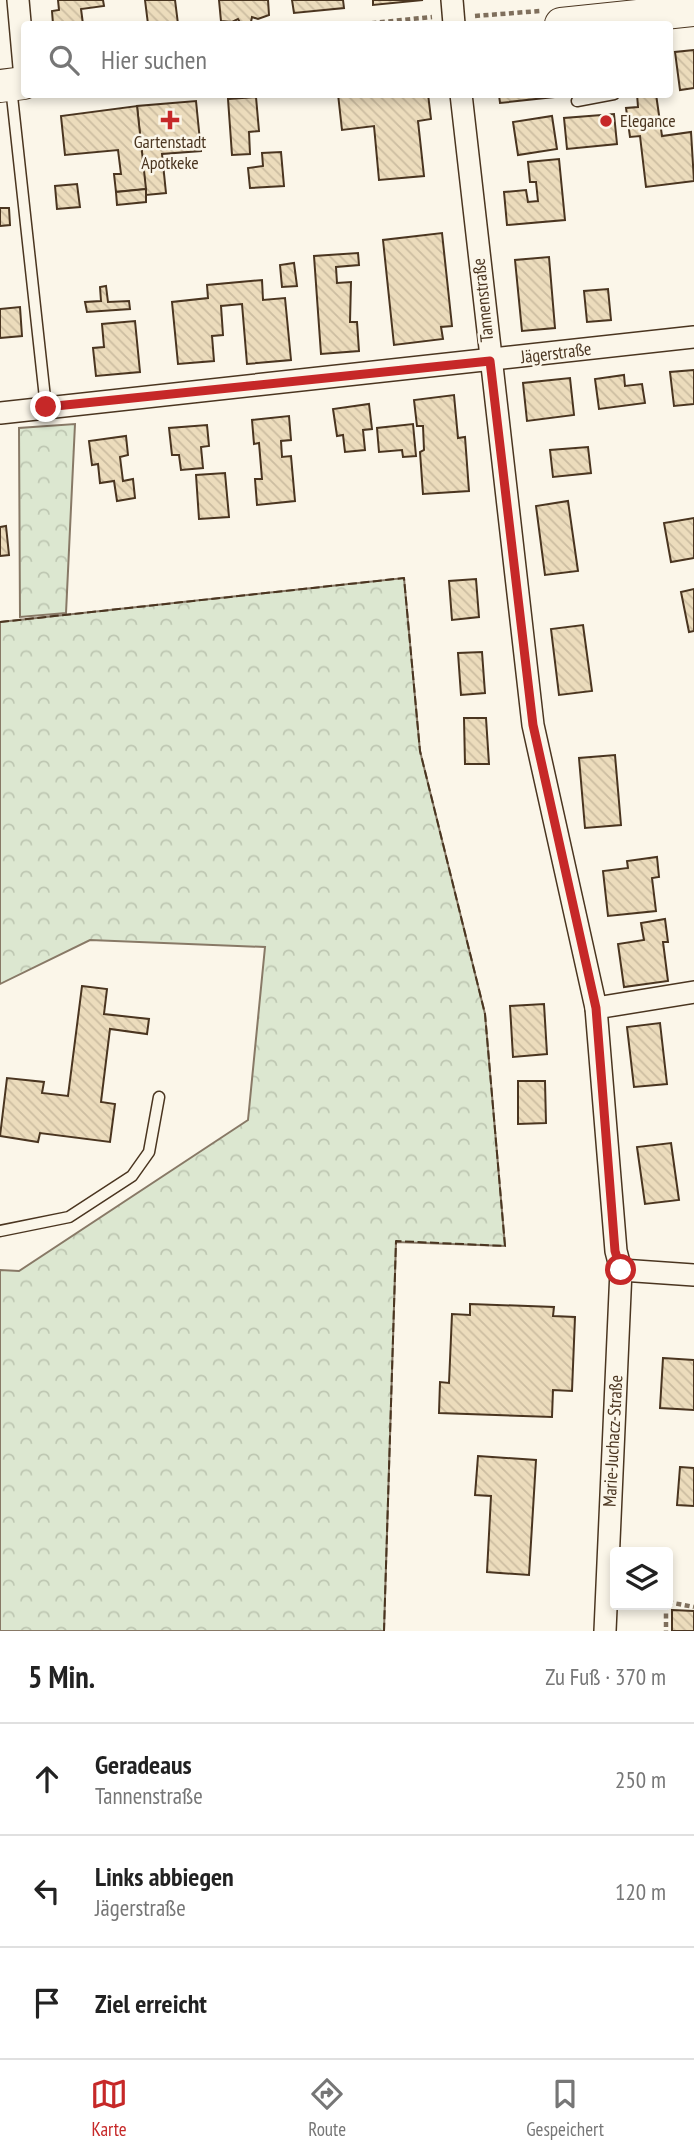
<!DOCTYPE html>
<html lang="de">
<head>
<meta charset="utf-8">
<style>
	:root { --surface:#fff; --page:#f6f6f6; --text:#222; --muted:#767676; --line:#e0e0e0; --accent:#c62828 }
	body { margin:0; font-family:"PT Sans Narrow",sans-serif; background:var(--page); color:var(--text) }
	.controls { position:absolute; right:21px; bottom:21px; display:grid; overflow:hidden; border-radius:7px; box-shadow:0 4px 10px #0003 }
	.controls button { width:63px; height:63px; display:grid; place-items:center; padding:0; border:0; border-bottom:2px solid var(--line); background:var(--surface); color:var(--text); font:35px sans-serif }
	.stop { position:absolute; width:21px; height:21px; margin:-16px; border:5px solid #c62828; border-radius:50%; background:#fff }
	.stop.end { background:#c62828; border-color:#fff; box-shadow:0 2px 7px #0008 }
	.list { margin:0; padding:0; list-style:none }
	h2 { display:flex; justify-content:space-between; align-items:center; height:91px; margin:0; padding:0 28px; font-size:30px }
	h2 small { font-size:23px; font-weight:400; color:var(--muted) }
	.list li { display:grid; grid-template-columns:46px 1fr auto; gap:21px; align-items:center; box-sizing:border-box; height:112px; padding:0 28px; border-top:2px solid var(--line) }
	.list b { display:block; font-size:26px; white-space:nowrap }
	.list p { margin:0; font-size:23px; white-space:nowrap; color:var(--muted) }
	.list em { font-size:23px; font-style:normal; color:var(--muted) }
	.icon { flex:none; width:38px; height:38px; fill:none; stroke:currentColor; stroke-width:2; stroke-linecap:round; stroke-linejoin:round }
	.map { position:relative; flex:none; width:694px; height:1631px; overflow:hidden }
	.search { position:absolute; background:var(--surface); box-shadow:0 4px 10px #0003; left:21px; right:21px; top:21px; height:77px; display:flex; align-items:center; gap:18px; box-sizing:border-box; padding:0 24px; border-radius:7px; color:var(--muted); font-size:26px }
	.sheet { height:427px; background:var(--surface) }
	nav { display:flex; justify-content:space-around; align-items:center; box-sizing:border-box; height:98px; border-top:2px solid var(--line); background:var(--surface); font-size:19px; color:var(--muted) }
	nav a { display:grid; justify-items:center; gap:4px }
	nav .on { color:var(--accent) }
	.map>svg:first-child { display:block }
</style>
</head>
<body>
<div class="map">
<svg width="694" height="1631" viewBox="0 0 694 1631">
	<defs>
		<pattern id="forest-crowns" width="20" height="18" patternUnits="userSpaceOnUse" patternTransform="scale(1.75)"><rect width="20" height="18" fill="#dce7d0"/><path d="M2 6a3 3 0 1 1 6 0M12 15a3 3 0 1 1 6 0" fill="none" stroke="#bec7b2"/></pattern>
		<pattern id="building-back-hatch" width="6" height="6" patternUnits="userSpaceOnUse" patternTransform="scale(1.75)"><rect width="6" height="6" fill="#ecdcbc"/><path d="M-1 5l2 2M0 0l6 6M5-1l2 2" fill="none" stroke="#ccbda1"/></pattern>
	</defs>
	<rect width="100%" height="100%" fill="#fbf6e9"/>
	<g fill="url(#forest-crowns)" stroke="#887966" stroke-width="2">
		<path d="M 75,424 L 66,613 L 20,617 L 19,428 Z"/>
		<path d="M 404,578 L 420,751 L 485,1014 L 505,1246 L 396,1242 L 384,1631 L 0,1631 L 0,1270 L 19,1271 L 248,1120 L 265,947 L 90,940 L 0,984 L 0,622 Z"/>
	</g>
	<g fill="url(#building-back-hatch)" stroke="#4a3520" stroke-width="2">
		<path d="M 58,0 L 103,0 L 104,6 L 81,9 L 83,24 L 53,24 L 52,11 L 59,10 Z"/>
		<path d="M 145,0 L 175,0 L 178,24 L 148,24 Z"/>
		<path d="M 219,0 L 268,0 L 269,15 L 258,19 L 252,17 L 251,22 L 241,24 L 238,19 L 232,22 L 221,21 Z"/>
		<path d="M 292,0 L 343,0 L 344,8 L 294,13 Z"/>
		<path d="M 373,0 L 423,0 L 373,5 Z"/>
		<path d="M 694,50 L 694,88 L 680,90 L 675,52 Z"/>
		<path d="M 338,94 L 428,94 L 431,119 L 418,121 L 424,176 L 379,180 L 374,126 L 342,130 Z"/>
		<path d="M 494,94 L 554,94 L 554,97 L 500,103 L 499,95 Z"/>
		<path d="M 637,94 L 656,94 L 662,136 L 691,132 L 694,181 L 646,187 L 640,136 L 630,137 L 626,108 L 638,107 Z"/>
		<path d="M 256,97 L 259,131 L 249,132 L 250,154 L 232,155 L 228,99 Z"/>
		<path d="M 196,101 L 201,151 L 162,154 L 166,193 L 146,195 L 137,106 Z"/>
		<path d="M 137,106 L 146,189 L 116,192 L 114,174 L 121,174 L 118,150 L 65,155 L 61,116 Z"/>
		<path d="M 614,114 L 617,144 L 567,149 L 564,118 Z"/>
		<path d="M 552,116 L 557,149 L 518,155 L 513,122 Z"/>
		<path d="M 281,152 L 284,186 L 250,188 L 248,168 L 263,166 L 262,153 Z"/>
		<path d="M 559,159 L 565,220 L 507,225 L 504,192 L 526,190 L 528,202 L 538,201 L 536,182 L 530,182 L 528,162 Z"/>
		<path d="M 77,184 L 80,207 L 57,209 L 55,186 Z"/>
		<path d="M 146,189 L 146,202 L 117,205 L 116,192 Z"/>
		<path d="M 0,208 L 9,208 L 10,225 L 0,226 Z"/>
		<path d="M 442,233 L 452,326 L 441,327 L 443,339 L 394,345 L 383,240 Z"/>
		<path d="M 358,253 L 359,265 L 336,267 L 337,283 L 351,282 L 350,322 L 357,322 L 359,351 L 321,354 L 314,256 Z"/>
		<path d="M 549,257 L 555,328 L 522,331 L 515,260 Z"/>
		<path d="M 294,263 L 297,286 L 282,287 L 280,265 Z"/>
		<path d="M 262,280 L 263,300 L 285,298 L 291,360 L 247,364 L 242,304 L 221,306 L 223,335 L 212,336 L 214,361 L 178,364 L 172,302 L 208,298 L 207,285 Z"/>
		<path d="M 106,286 L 108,302 L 129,301 L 130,309 L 87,312 L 85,302 L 101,301 L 100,287 Z"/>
		<path d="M 608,289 L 611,320 L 587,322 L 584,291 Z"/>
		<path d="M 20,307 L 22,336 L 0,338 L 0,309 Z"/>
		<path d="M 135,321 L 140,372 L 96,376 L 93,348 L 104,347 L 102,324 Z"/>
		<path d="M 694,370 L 694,404 L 674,406 L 670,372 Z"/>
		<path d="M 624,375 L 625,386 L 642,384 L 645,403 L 599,409 L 595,379 Z"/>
		<path d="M 570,378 L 574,415 L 527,421 L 523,383 Z"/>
		<path d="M 454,395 L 458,438 L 465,437 L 469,491 L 423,494 L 420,452 L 424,450 L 423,426 L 417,426 L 414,400 Z"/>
		<path d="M 369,404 L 372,429 L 363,430 L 365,450 L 345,452 L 343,435 L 337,436 L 333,409 Z"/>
		<path d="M 289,416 L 291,440 L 281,441 L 282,457 L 291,456 L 295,501 L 257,505 L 255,479 L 262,479 L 259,443 L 254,444 L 252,420 Z"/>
		<path d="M 413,424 L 416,456 L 403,457 L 402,450 L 379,452 L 377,428 Z"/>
		<path d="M 207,425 L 209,446 L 201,447 L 203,468 L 181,470 L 179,455 L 172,455 L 169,428 Z"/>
		<path d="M 126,436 L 128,455 L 120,457 L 123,481 L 133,479 L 135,498 L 117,501 L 114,481 L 100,483 L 98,464 L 92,465 L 89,441 Z"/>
		<path d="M 588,447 L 591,473 L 553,477 L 550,450 Z"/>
		<path d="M 225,473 L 229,517 L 199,519 L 196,475 Z"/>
		<path d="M 568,501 L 578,571 L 545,575 L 536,506 Z"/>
		<path d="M 694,518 L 694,558 L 671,562 L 664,523 Z"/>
		<path d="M 6,526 L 9,555 L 0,556 L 0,527 Z"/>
		<path d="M 476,579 L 479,617 L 452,620 L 449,581 Z"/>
		<path d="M 694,589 L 694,631 L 689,632 L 681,592 Z"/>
		<path d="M 583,625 L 592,691 L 559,695 L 551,629 Z"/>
		<path d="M 482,652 L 485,693 L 461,695 L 458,653 Z"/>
		<path d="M 464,718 L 486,718 L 489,764 L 465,764 Z"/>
		<path d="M 615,755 L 621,825 L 585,828 L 579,758 Z"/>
		<path d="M 657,857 L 659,877 L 652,878 L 656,911 L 608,916 L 603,871 L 628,868 L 627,861 Z"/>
		<path d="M 665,919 L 668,942 L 663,942 L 668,981 L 624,987 L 618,944 L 644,940 L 641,923 Z"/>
		<path d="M 82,986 L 107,989 L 104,1014 L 149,1019 L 147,1034 L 110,1029 L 101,1102 L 115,1104 L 110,1142 L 40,1133 L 38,1142 L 0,1136 L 7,1078 L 44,1082 L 42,1093 L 68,1096 Z"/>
		<path d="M 544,1004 L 547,1054 L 513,1057 L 510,1006 Z"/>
		<path d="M 660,1023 L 667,1084 L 634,1087 L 627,1027 Z"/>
		<path d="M 518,1081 L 545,1081 L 546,1123 L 518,1124 Z"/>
		<path d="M 671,1143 L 679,1200 L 645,1204 L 637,1147 Z"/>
		<path d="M 470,1304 L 554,1307 L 553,1316 L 575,1317 L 572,1391 L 553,1390 L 552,1417 L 439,1413 L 440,1382 L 449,1383 L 452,1314 L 470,1315 Z"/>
		<path d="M 663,1358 L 694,1360 L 694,1410 L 660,1408 Z"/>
		<path d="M 478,1456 L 536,1460 L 529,1575 L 487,1572 L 491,1496 L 475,1495 Z"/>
		<path d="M 680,1467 L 694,1468 L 694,1506 L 677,1505 Z"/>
		<path d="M 672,1610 L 694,1611 L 694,1631 L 672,1631 Z"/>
	</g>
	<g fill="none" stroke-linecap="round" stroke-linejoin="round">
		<g stroke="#4a3520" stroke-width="13">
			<g id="lane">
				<path d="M 11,87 L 46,407"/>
				<path d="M 577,101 L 614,94"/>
				<path d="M 0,1231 L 69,1217 L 132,1176 L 149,1152 L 159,1097"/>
			</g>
		</g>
		<g stroke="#4a3520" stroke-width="24">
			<g id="street">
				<path d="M 18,0 L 24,67"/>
				<path d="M 452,0 L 454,24"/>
				<path d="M 461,94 L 533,725 L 596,1008 L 616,1251 L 621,1270 L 605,1631"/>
				<path d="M 0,413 L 694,337"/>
				<path d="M 596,1008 L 694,992"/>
				<path d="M 621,1270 L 694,1275"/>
			</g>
		</g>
		<g stroke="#4a3520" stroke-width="34">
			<g id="secondary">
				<path d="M 561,24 L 694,10"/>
				<path d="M 0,86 L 24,83"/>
			</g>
		</g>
		<g stroke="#7f6f5c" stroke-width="4.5" stroke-dasharray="5 3.5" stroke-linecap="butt">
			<path d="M 475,16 L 540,11"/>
			<path d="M 363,24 L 432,17"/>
			<path d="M 668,1602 L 694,1607"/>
			<path d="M 666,1605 L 666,1631"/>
		</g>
		<use href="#lane" stroke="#fbf6e9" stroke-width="10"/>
		<use href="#street" stroke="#fbf6e9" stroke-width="21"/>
		<use href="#secondary" stroke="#fbf6e9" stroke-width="32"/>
		<path stroke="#4a3520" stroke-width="2" stroke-dasharray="9 3.5" stroke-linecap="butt" d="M 0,622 L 404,578 L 420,751 L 485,1014 L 505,1246 L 396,1241 L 384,1631"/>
	</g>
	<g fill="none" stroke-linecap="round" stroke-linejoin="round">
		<path stroke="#c62828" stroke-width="9" d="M 46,407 L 490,361 L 533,725 L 596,1008 L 615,1251 L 621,1270"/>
	</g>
	<g fill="#c62828" stroke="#fbf6e9" stroke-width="2.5">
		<path d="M166.5 109.5h7v7h7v7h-7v7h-7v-7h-7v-7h7z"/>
		<circle cx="606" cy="121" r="7"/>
	</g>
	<g text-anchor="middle" stroke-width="5" stroke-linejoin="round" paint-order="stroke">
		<g font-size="18" fill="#4a3520" stroke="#fbf6e9" text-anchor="start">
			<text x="620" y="127">Elegance</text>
			<text x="170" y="148" text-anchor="middle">Gartenstadt<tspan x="170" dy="21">Apotkeke</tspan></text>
		</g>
		<g font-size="18" fill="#4a3520" stroke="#fbf6e9">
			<text transform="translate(483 300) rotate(-96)" y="6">Tannenstraße</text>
			<text transform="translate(556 353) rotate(-7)" y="6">Jägerstraße</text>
			<text transform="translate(613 1441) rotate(-87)" y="6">Marie-Juchacz-Straße</text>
		</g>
	</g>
</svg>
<div class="controls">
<button><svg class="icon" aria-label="layers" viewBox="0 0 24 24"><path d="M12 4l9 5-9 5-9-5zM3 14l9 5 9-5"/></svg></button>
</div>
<div class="stop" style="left:621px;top:1270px"></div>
<div class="stop end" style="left:46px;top:407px"></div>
<div class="search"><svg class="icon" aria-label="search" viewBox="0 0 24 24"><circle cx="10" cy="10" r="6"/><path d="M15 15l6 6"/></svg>Hier suchen</div>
</div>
<section class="sheet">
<h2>5 Min.<small>Zu Fuß · 370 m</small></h2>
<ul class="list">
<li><svg class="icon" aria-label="ahead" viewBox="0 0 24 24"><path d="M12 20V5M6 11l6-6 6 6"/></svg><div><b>Geradeaus</b><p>Tannenstraße</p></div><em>250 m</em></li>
<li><svg class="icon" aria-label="left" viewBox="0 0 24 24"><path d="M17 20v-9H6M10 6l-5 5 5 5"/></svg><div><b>Links abbiegen</b><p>Jägerstraße</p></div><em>120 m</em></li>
<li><svg class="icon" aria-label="arrive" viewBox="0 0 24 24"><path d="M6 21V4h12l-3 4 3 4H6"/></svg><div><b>Ziel erreicht</b></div></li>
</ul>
</section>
<nav>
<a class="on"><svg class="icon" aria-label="map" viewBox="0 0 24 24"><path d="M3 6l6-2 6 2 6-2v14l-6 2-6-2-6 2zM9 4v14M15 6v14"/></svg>Karte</a>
<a><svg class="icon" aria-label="directions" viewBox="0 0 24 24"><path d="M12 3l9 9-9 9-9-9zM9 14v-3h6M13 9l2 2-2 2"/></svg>Route</a>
<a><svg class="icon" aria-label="saved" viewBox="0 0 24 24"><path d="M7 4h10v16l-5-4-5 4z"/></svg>Gespeichert</a>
</nav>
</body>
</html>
